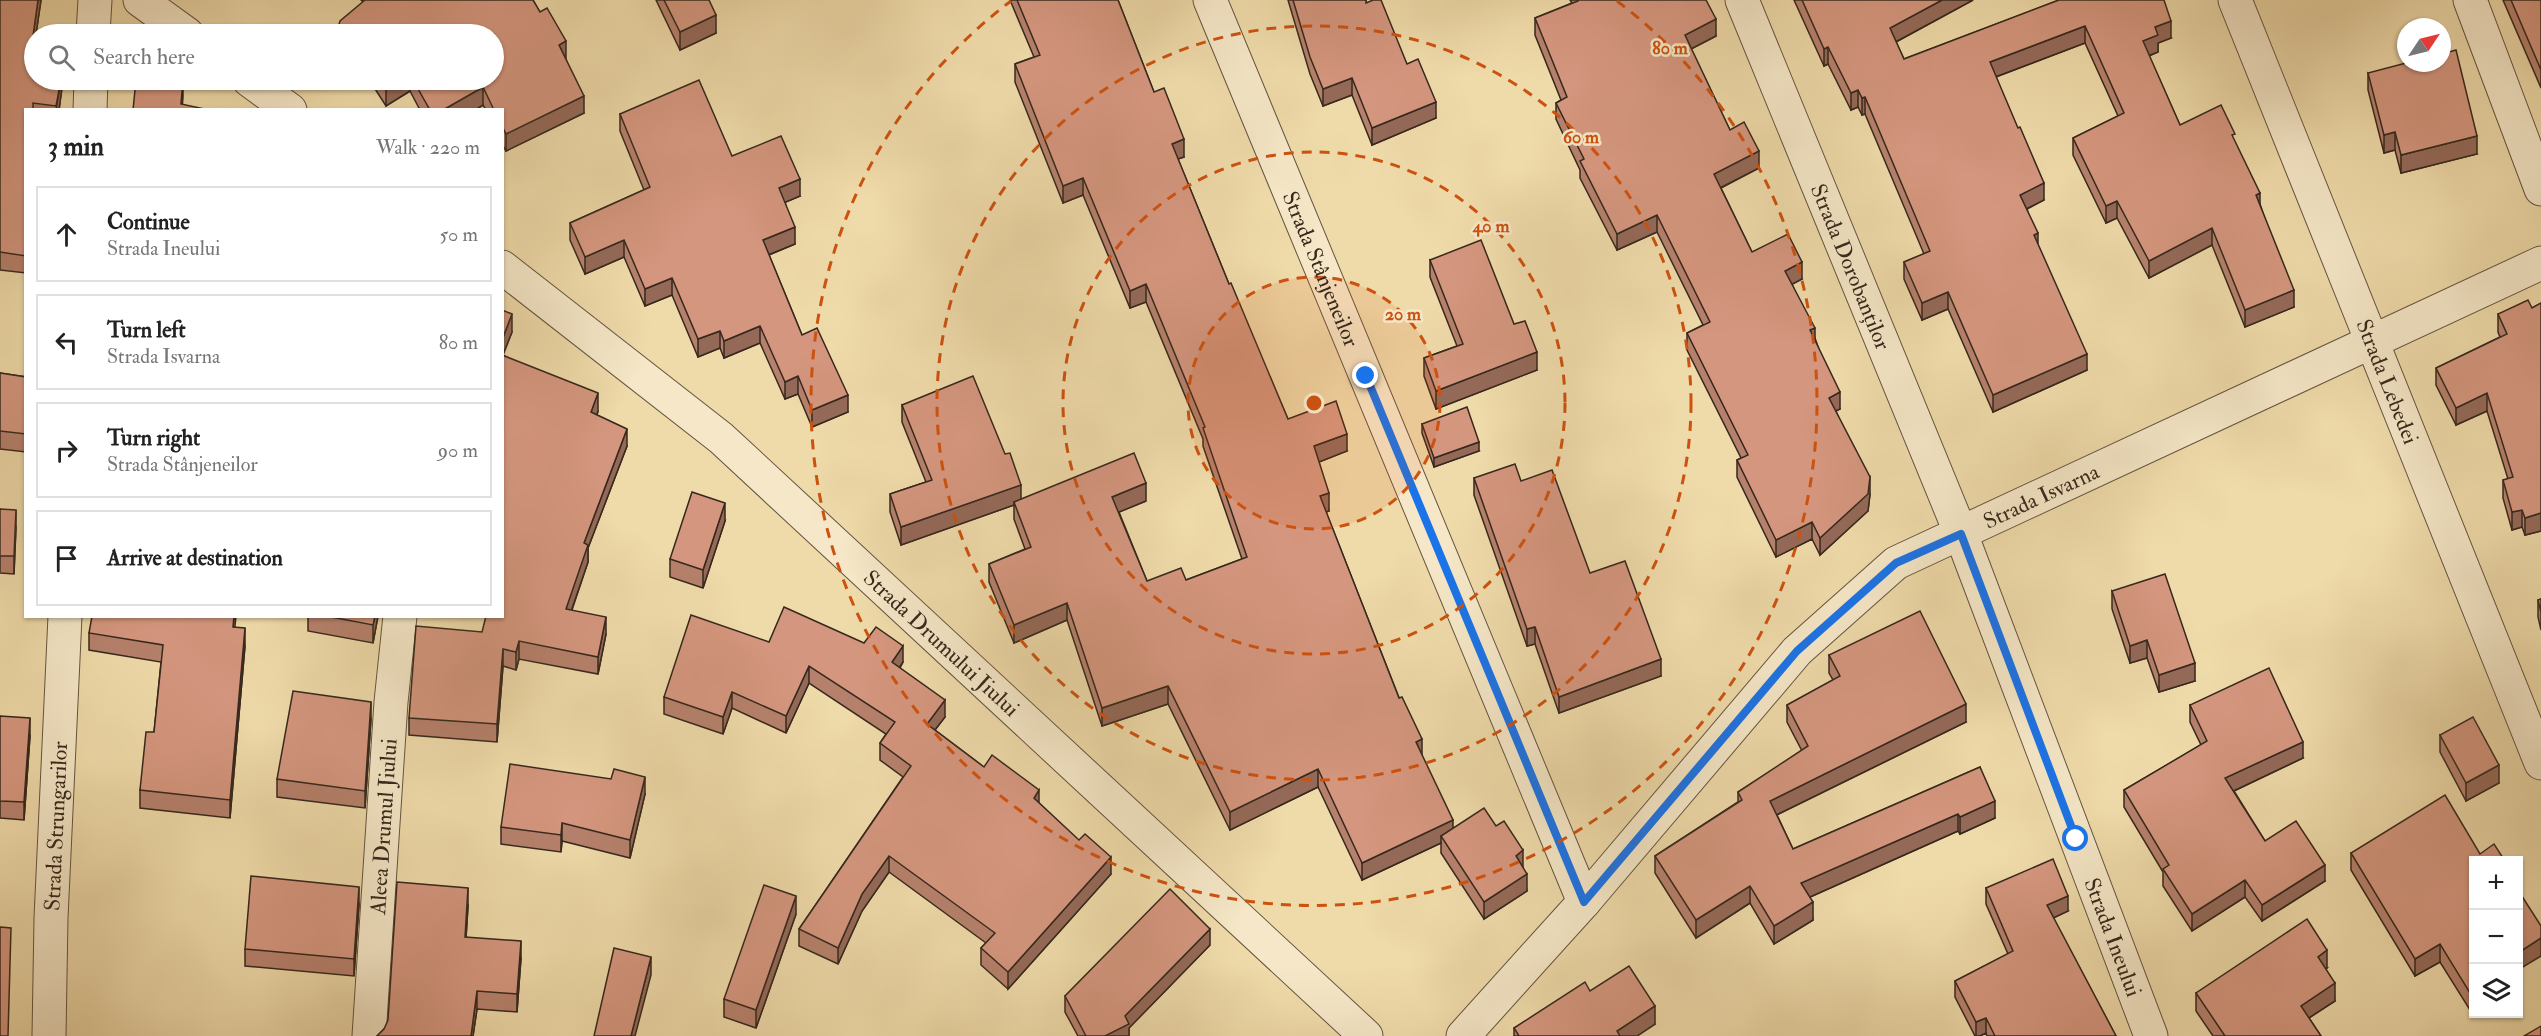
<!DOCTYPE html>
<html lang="en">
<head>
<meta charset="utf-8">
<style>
	:root { --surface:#fff; --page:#f6f6f6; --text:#222; --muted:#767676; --line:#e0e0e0 }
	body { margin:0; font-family:"IM FELL Double Pica",serif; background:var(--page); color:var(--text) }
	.controls { position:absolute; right:18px; bottom:18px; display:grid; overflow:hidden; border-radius:0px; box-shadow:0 2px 4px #0004 }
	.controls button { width:54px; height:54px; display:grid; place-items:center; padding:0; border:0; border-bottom:2px solid var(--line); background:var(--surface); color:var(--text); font:30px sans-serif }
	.compass { position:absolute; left:2397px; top:18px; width:54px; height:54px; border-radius:50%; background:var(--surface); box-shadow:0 2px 4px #0004; rotate:55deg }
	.stop { position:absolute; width:18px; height:18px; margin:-14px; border:4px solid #1a73e8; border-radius:50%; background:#fff }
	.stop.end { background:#1a73e8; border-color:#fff; box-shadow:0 2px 6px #0008 }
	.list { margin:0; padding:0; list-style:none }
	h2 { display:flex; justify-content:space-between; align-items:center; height:78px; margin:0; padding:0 24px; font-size:26px }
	h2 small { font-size:20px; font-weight:400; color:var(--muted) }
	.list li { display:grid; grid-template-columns:39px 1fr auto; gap:18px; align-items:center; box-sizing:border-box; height:96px; margin:0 12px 12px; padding:0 12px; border:2px solid var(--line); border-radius:0px }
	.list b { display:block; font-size:22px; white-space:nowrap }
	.list p { margin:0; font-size:20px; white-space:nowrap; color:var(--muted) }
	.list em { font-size:20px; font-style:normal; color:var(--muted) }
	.icon { flex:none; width:33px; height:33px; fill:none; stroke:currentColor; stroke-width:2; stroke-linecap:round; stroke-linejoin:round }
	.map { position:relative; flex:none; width:2541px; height:1036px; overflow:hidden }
	.search { position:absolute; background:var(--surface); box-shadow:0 2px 4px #0004; left:24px; top:24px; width:480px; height:66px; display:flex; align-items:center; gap:15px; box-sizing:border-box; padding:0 21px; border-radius:33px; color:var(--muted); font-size:22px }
	.panel { position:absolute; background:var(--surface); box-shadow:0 2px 4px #0004; left:24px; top:108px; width:480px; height:510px; border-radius:0px }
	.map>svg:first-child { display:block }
</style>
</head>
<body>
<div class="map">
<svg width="2541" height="1036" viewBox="0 0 2541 1036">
	<rect width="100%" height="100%" fill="#efdaa9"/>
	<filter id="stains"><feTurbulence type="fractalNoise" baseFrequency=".00333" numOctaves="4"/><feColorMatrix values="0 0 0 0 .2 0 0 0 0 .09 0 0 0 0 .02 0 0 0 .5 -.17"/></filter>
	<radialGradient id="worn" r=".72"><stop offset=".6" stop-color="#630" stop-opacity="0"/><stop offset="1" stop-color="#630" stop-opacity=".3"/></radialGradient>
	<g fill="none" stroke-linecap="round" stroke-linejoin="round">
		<g stroke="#645440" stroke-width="35">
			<g id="minor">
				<path d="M 140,0 L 187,34"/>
				<path id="s1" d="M 1210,0 L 1584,902"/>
				<path id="s2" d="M 1742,0 L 1961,534 L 2151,1036"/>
				<path id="s3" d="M 2235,0 L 2541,763"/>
				<path d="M 2470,0 L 2541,189"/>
				<path d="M 93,34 L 95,0"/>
				<path d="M 249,80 L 290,110"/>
				<path d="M 90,110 L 91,80"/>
				<path id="s4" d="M 502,267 L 721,438 L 1366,1036"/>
				<path id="s5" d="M 49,1036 L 51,918 L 65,616"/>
				<path id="s6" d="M 369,1036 L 391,702 L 400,616"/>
				<path id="s7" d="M 1463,1036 L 1584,902 L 1797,651 L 1896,563 L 2541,263"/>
			</g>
		</g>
		<use href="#minor" stroke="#f5e7c7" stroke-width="33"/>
	</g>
	<g fill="#b6816c" stroke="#36281d" stroke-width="1.5">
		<path d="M 0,0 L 41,0 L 36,34 L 34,34 L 34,80 L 63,80 L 59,110 L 26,110 L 26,273 L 0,270 Z"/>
		<path d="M 361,0 L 533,0 L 566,59 L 584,113 L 506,151 L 502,144 L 502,110 L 486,110 L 483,105 L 475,110 L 420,110 L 410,91 L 386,106 L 370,81 L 367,80 L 494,80 L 363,2 Z"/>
		<path d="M 656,0 L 709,0 L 716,33 L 680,50 Z"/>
		<path d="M 1010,0 L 1118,0 L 1154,92 L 1184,157 L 1178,159 L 1229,284 L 1288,419 L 1347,451 L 1319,462 L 1329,511 L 1326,512 L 1422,756 L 1453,828 L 1523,867 L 1527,891 L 1484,919 L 1441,853 L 1441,843 L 1362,880 L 1318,787 L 1230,830 L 1168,704 L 1102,726 L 1067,620 L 1014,643 L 989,582 L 989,564 L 1025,549 L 1014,519 L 1014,505 L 901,545 L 890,512 L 890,494 L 926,482 L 902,422 L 902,405 L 1021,499 L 1146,501 L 1119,512 L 1147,581 L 1186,580 L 1242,559 L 1203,446 L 1203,439 L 1146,302 L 1130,308 L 1083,195 L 1063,203 L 1015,82 L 1015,64 L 1034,57 Z"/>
		<path d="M 1288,0 L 1366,0 L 1366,3 L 1407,64 L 1436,118 L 1372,145 L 1352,95 L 1323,106 L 1310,74 Z"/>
		<path d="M 1570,0 L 1706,0 L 1716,36 L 1691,49 L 1730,130 L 1759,168 L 1721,188 L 1752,252 L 1802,279 L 1792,284 L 1815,338 L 1840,409 L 1836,411 L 1870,494 L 1868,511 L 1820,555 L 1812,539 L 1776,557 L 1737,477 L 1737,460 L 1741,458 L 1687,350 L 1687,333 L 1703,325 L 1657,232 L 1617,250 L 1580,178 L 1580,170 L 1556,119 L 1556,103 L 1561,100 L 1535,35 L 1535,18 L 1572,3 Z"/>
		<path d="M 1794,0 L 1973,0 L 1896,42 L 1904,59 L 2059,0 L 2171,38 L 2158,43 L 2158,52 L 2149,56 L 2180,125 L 2235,142 L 2260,204 L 2294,307 L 2245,327 L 2212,245 L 2149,278 L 2117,218 L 2106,223 L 2073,155 L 2073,138 L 2118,116 L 2085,43 L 1996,77 L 2044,200 L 2027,209 L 2038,246 L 2087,370 L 1993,412 L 1948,309 L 1922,320 L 1904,279 L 1904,262 L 1924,254 L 1865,114 L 1862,115 L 1858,107 L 1851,110 L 1828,64 L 1824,66 Z"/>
		<path d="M 2503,0 L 2541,0 L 2541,88 Z"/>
		<path d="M 2368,73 L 2477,154 L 2401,173 L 2395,150 L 2384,153 L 2368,90 Z"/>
		<path d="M 620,114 L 732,156 L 800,196 L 785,202 L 795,244 L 769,255 L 802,335 L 848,412 L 812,427 L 798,394 L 785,399 L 760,343 L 724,358 L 720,348 L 698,357 L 672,295 L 645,306 L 624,257 L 585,274 L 570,240 L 570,223 L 644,190 L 620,131 Z"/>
		<path d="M 1430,260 L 1514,324 L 1537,370 L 1436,409 L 1424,376 L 1424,358 L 1457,346 L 1430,277 Z"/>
		<path d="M 2541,303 L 2541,531 L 2525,535 L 2522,527 L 2512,530 L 2503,498 L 2503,480 L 2508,479 L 2487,411 L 2456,425 L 2436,385 L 2436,368 L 2500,337 L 2498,332 L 2498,314 L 2532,308 Z"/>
		<path d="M 502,310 L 512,332 L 503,355 L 598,411 L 597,415 L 627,446 L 588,548 L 588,562 L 572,610 L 606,634 L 598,674 L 519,659 L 516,670 L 503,666 L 497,742 L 409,735 L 409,718 L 482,632 L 502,616 Z"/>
		<path d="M 0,373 L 26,377 L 26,452 L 0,449 Z"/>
		<path d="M 1422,424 L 1479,451 L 1434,467 L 1422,433 Z"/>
		<path d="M 1474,478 L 1521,481 L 1590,573 L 1661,676 L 1559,713 L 1535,644 L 1527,646 L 1474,495 Z"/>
		<path d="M 0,509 L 16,527 L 14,574 L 0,573 Z"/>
		<path d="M 725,521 L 703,588 L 670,577 L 670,559 Z"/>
		<path d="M 2112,591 L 2195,681 L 2159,692 L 2147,658 L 2130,663 L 2112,609 Z"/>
		<path d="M 2541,599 L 2541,630 L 2538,617 L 2538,600 Z"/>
		<path d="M 308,616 L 378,616 L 373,643 L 308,631 Z"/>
		<path d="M 235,628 L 245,646 L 230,818 L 140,808 L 140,790 L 154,732 L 161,662 L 89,650 L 89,633 Z"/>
		<path d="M 769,642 L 864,643 L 903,662 L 900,668 L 945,717 L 935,730 L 984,767 L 1039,803 L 1111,874 L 1008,989 L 981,965 L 981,948 L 986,943 L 889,872 L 862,911 L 838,964 L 799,946 L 799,929 L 903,777 L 880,760 L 880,743 L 886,734 L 809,683 L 786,733 L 732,708 L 723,734 L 664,714 L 664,697 Z"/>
		<path d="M 1829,655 L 1966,722 L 1777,815 L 1793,849 L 1980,767 L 1995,818 L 1960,834 L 1958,831 L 1810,897 L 1813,920 L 1774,944 L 1750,903 L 1696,938 L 1655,873 L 1655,856 L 1738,802 L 1738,792 L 1802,751 L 1787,722 L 1787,705 L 1833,680 L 1829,673 Z"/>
		<path d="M 2190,705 L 2303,758 L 2234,791 L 2265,841 L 2325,881 L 2262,921 L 2245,897 L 2192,931 L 2163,886 L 2163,872 L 2124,807 L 2124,790 L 2201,745 L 2190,722 Z"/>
		<path d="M 0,716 L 30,736 L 24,820 L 0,818 Z"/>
		<path d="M 371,719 L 365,808 L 277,797 L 277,779 Z"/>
		<path d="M 2440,735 L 2499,783 L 2466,801 L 2440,752 Z"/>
		<path d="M 645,794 L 630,858 L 562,841 L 561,852 L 501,844 L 501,827 Z"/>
		<path d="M 2351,853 L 2474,861 L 2474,1007 L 2470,1010 L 2440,962 L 2415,976 L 2351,870 Z"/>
		<path d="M 1986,888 L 2068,911 L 2053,918 L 2116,1036 L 1987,1036 L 1986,1033 L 1980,1036 L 1975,1036 L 1955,997 L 1955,981 L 2008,954 L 1986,904 Z"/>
		<path d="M 359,904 L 354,976 L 245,966 L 245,949 Z"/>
		<path d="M 468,906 L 466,937 L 521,958 L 517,1012 L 477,1009 L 473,1036 L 377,1036 L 384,1029 Z"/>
		<path d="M 796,914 L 756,1028 L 724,1017 L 724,999 Z"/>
		<path d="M 1210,945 L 1129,1028 L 1129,1036 L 1078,1036 L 1065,1012 L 1065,996 Z"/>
		<path d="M 2327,968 L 2326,969 L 2335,1001 L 2309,1018 L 2321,1036 L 2213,1036 L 2196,1011 L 2196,993 Z"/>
		<path d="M 1590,991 L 1655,1024 L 1637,1036 L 1514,1036 L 1514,1028 Z"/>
	</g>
	<g fill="#946958" stroke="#36281d" stroke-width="1.5">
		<path d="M 38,0 L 41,0 L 36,34 L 34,34 L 34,42 L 32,60 L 32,43 Z"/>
		<path d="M 1942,0 L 1973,0 L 1890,45 L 1890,28 Z"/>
		<path d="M 716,15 L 716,33 L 680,50 L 680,32 Z"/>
		<path d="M 1716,19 L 1716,36 L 1685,52 L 1685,35 Z"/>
		<path d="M 2171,21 L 2171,38 L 2158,43 L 2158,52 L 2143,58 L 2143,41 L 2155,27 Z"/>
		<path d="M 2085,26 L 2085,43 L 1990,79 L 1990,62 Z"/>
		<path d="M 566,41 L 566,59 L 559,45 Z"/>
		<path d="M 1828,47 L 1828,64 L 1824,66 L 1824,49 Z"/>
		<path d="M 1352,78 L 1352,95 L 1323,106 L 1323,89 Z"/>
		<path d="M 61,80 L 63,80 L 59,110 L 56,110 Z"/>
		<path d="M 183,80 L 183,97 L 182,110 L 181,110 Z"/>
		<path d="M 400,80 L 410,80 L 410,91 L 386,106 L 386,88 Z"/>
		<path d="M 483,87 L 483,105 L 475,110 L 443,110 Z"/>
		<path d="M 1858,90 L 1858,107 L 1851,110 L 1851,93 Z"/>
		<path d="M 584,96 L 584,113 L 506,151 L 506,134 Z"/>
		<path d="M 1865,97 L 1865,114 L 1862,115 L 1862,98 Z"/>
		<path d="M 1436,102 L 1436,118 L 1372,145 L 1372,128 Z"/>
		<path d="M 2395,132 L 2395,150 L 2384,153 L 2384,135 Z"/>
		<path d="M 2477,136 L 2477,154 L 2401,173 L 2401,155 Z"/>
		<path d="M 1184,139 L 1184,157 L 1172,161 L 1172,144 Z"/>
		<path d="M 1759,151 L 1759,168 L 1714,191 L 1714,174 Z"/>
		<path d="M 1083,178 L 1083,195 L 1063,203 L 1063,186 Z"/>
		<path d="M 800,179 L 800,196 L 779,205 L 779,188 Z"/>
		<path d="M 2044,183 L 2044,200 L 2020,212 L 2020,195 Z"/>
		<path d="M 2260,193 L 2260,210 L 2256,195 Z"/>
		<path d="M 2117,201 L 2117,218 L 2106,223 L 2106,206 Z"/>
		<path d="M 1657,215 L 1657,232 L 1617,250 L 1617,234 Z"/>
		<path d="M 795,227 L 795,244 L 763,257 L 763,240 Z"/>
		<path d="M 2212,228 L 2212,245 L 2149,278 L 2149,261 Z"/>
		<path d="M 2038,233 L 2038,250 L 2034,235 Z"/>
		<path d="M 624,240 L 624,257 L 585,274 L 585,257 Z"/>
		<path d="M 1802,262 L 1802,279 L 1785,288 L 1785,271 Z"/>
		<path d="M 672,278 L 672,295 L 645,306 L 645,289 Z"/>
		<path d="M 1146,284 L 1146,302 L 1130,308 L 1130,291 Z"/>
		<path d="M 2294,290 L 2294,307 L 2245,327 L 2245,310 Z"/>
		<path d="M 1948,292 L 1948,309 L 1922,320 L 1922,303 Z"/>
		<path d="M 512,314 L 512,332 L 502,357 L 502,340 Z"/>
		<path d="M 760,326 L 760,343 L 724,358 L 724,341 Z"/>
		<path d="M 1815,328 L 1815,344 L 1810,330 Z"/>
		<path d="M 720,331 L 720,348 L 698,357 L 698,339 Z"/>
		<path d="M 1537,352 L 1537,370 L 1436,409 L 1436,391 Z"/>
		<path d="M 2087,354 L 2087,370 L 1993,412 L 1993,395 Z"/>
		<path d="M 798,376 L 798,394 L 785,399 L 785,382 Z"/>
		<path d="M 1840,392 L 1840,409 L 1829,414 L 1829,398 Z"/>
		<path d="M 598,393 L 598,411 L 591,430 L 591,412 Z"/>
		<path d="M 2487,393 L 2487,411 L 2456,425 L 2456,408 Z"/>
		<path d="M 848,395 L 848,412 L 812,427 L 812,410 Z"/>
		<path d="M 627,429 L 627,446 L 588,548 L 588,562 L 566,626 L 566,609 L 584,543 Z"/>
		<path d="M 1347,434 L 1347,451 L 1314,464 L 1314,446 Z"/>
		<path d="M 1479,442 L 1479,451 L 1434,467 L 1434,458 Z"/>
		<path d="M 1870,477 L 1870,494 L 1868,511 L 1820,555 L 1820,538 Z"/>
		<path d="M 1146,483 L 1146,501 L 1112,515 L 1112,497 Z"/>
		<path d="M 1021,485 L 1021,503 L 1014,502 L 1014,505 L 901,545 L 901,527 Z"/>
		<path d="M 1329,493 L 1329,511 L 1320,514 L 1320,496 Z"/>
		<path d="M 725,503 L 725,521 L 703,588 L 703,570 Z"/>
		<path d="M 16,510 L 16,527 L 14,574 L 14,556 Z"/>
		<path d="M 2522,510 L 2522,527 L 2512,530 L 2512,512 Z"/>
		<path d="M 2541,513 L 2541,531 L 2525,535 L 2525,518 Z"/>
		<path d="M 1812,522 L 1812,539 L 1776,557 L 1776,540 Z"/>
		<path d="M 1067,603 L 1067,620 L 1014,643 L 1014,625 Z"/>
		<path d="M 234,616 L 236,616 L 233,645 L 233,627 Z"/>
		<path d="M 375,616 L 378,616 L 373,643 L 373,625 Z"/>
		<path d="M 606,617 L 606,634 L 598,674 L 598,657 Z"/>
		<path d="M 1535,627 L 1535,644 L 1527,646 L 1527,629 Z"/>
		<path d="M 245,628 L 245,646 L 230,818 L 230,800 Z"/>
		<path d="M 2147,640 L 2147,658 L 2130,663 L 2130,646 Z"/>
		<path d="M 519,641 L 519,659 L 516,670 L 516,652 Z"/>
		<path d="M 903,646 L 903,662 L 892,679 L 892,662 Z"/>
		<path d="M 503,649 L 503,666 L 497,742 L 497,724 Z"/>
		<path d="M 1661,659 L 1661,676 L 1559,713 L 1559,697 Z"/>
		<path d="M 2195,663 L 2195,681 L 2159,692 L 2159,675 Z"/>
		<path d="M 809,666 L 809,683 L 786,733 L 786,716 Z"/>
		<path d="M 1168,686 L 1168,704 L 1102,726 L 1102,708 Z"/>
		<path d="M 732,692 L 732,708 L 723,734 L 723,717 Z"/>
		<path d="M 945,700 L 945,717 L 927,740 L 927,724 Z"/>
		<path d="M 371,702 L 371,719 L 365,808 L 365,791 Z"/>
		<path d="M 1966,704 L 1966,722 L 1770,818 L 1770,801 Z"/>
		<path d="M 30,718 L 30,736 L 24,820 L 24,802 Z"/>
		<path d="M 1422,739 L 1422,757 L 1416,742 Z"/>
		<path d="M 2303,742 L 2303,758 L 2225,795 L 2225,778 Z"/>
		<path d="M 2499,765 L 2499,783 L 2466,801 L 2466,783 Z"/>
		<path d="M 1318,769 L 1318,787 L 1230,830 L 1230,812 Z"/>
		<path d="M 645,777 L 645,794 L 630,858 L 630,840 Z"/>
		<path d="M 1039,790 L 1039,807 L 1034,798 Z"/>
		<path d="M 1995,801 L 1995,818 L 1960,834 L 1960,817 Z"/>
		<path d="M 1958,814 L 1958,831 L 1801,901 L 1801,883 Z"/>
		<path d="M 1453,820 L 1453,838 L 1441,836 L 1441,843 L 1362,880 L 1362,863 Z"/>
		<path d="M 562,823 L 562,841 L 561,852 L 561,835 Z"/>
		<path d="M 1523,850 L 1523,868 L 1516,856 Z"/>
		<path d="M 889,856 L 889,872 L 862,911 L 838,964 L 838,948 L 862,894 Z"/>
		<path d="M 1111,857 L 1111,874 L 1008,989 L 1008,972 Z"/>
		<path d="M 2325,865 L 2325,881 L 2262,921 L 2262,905 Z"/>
		<path d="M 1527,874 L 1527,891 L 1484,919 L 1484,902 Z"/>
		<path d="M 2245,880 L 2245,897 L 2192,931 L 2192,914 Z"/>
		<path d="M 1750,886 L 1750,903 L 1696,938 L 1696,920 Z"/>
		<path d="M 359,887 L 359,904 L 354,976 L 354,959 Z"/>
		<path d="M 468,888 L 468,906 L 465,955 L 465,937 Z"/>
		<path d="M 796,896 L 796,914 L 756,1028 L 756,1010 Z"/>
		<path d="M 2068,896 L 2068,911 L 2047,921 L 2047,905 Z"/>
		<path d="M 1813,902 L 1813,920 L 1774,944 L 1774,926 Z"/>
		<path d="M 1210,929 L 1210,945 L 1129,1028 L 1129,1036 L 1105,1036 Z"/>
		<path d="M 2541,938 L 2541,956 L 2518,970 L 2518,953 Z"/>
		<path d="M 521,941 L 521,958 L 517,1012 L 517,994 Z"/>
		<path d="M 2440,944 L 2440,962 L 2415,976 L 2415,959 Z"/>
		<path d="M 2327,950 L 2327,968 L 2318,974 L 2318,957 Z"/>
		<path d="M 651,957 L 651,975 L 635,1036 L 631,1036 Z"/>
		<path d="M 2335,983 L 2335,1001 L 2301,1023 L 2301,1006 Z"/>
		<path d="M 2474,990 L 2474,1007 L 2470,1010 L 2470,993 Z"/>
		<path d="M 477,991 L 477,1009 L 473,1036 L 471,1036 Z"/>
		<path d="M 1655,1006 L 1655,1024 L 1637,1036 L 1617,1036 L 1617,1031 Z"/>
		<path d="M 1986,1018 L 1986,1033 L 1980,1036 L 1976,1036 L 1976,1022 Z"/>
	</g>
	<g fill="#d4967e" stroke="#36281d" stroke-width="1.5">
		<path d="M 0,0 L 38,0 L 32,43 L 34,44 L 34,80 L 61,80 L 56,106 L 33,103 L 33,110 L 26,110 L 26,256 L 0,252 Z"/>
		<path d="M 365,0 L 533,0 L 540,12 L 547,8 L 566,41 L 559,45 L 584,96 L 506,134 L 502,126 L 502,110 L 494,110 L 483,87 L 443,110 L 430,110 L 413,80 L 494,80 L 494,34 L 336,34 L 340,21 Z"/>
		<path d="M 664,0 L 709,0 L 716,15 L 680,32 Z"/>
		<path d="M 1017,0 L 1118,0 L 1154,92 L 1164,88 L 1184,139 L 1172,144 L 1229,284 L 1231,283 L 1288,419 L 1336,401 L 1347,434 L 1314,446 L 1329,493 L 1320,496 L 1399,698 L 1402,697 L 1422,739 L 1416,742 L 1453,820 L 1362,863 L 1318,769 L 1230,812 L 1168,686 L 1102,708 L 1067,603 L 1014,625 L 989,564 L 1031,547 L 1014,502 L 1134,453 L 1146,483 L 1112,497 L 1147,581 L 1181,568 L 1186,580 L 1247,557 L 1203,428 L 1205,427 L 1146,284 L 1130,291 L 1083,178 L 1063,186 L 1015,64 L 1040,55 Z"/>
		<path d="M 1293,0 L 1366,0 L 1366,3 L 1373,0 L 1381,0 L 1407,64 L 1418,59 L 1436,102 L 1372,128 L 1352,78 L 1323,89 L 1310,57 Z"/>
		<path d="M 1578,0 L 1706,0 L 1716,19 L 1685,35 L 1730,130 L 1744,122 L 1759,151 L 1714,174 L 1752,252 L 1788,234 L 1802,262 L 1785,271 L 1815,328 L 1810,330 L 1840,392 L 1829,398 L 1870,477 L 1868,494 L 1820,538 L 1812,522 L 1776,540 L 1737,460 L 1748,455 L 1687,333 L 1710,322 L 1657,215 L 1617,234 L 1580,161 L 1584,159 L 1556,103 L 1567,97 L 1535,18 L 1578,1 Z"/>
		<path d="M 1802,0 L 1942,0 L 1890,28 L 1904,59 L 2059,0 L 2164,0 L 2171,21 L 2155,27 L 2158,35 L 2143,41 L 2180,125 L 2221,105 L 2235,134 L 2232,135 L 2260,193 L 2256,195 L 2294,290 L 2245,310 L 2212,228 L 2149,261 L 2117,201 L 2106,206 L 2073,138 L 2124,113 L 2085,26 L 1990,62 L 2018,128 L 2020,127 L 2044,183 L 2020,195 L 2038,233 L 2034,235 L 2087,354 L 1993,395 L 1948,292 L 1922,303 L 1904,262 L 1930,251 L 1865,97 L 1862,98 L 1858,90 L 1851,93 L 1828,47 L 1824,49 Z"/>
		<path d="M 2511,0 L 2541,0 L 2541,70 Z"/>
		<path d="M 2456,50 L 2477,136 L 2401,155 L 2395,132 L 2384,135 L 2368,73 L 2406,63 L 2442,63 L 2442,54 Z"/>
		<path d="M 136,80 L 183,80 L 181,104 L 209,110 L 133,110 Z"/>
		<path d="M 380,80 L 400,80 L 386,88 Z"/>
		<path d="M 699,80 L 732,156 L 781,136 L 800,179 L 779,188 L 795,227 L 763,240 L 802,335 L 817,328 L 848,395 L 812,410 L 798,376 L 785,382 L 760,326 L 724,341 L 720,331 L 698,339 L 672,278 L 645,289 L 624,240 L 585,257 L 570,223 L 650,187 L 620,114 Z"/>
		<path d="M 1481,240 L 1514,324 L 1525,321 L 1537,352 L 1436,391 L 1424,358 L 1463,344 L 1430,260 Z"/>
		<path d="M 2528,300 L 2532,308 L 2541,303 L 2541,513 L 2525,518 L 2522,510 L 2512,512 L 2503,480 L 2513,477 L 2487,393 L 2456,408 L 2436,368 L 2507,334 L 2498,314 Z"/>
		<path d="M 502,310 L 512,314 L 502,340 Z"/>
		<path d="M 502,355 L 598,393 L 591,412 L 627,429 L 584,543 L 588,545 L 566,609 L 606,617 L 598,657 L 519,641 L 516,652 L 503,649 L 497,724 L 409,718 L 416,626 L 482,632 L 486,616 L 502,616 Z"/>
		<path d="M 0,373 L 26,377 L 26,434 L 0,431 Z"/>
		<path d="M 973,376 L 1005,454 L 1010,453 L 1021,485 L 901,527 L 890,494 L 932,480 L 902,405 Z"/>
		<path d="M 1467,407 L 1479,442 L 1434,458 L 1422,424 Z"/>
		<path d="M 1515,464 L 1521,481 L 1552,470 L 1590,573 L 1625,561 L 1661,659 L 1559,697 L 1535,627 L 1527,629 L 1474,478 Z"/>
		<path d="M 692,492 L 725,503 L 703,570 L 670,559 Z"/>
		<path d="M 0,509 L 16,510 L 14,556 L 0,556 Z"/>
		<path d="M 2165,574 L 2195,663 L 2159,675 L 2147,640 L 2130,646 L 2112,591 Z"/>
		<path d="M 2541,599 L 2541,612 L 2538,600 Z"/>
		<path d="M 784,607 L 864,643 L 876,627 L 903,646 L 892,662 L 945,700 L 927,724 L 984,767 L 992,755 L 1039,790 L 1034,798 L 1079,840 L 1085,834 L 1111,857 L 1008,972 L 981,948 L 995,933 L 889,856 L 862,894 L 838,948 L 799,929 L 911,766 L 880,743 L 895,722 L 809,666 L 786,716 L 732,692 L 723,717 L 664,697 L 691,615 L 769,642 Z"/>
		<path d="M 1920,611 L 1966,704 L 1770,801 L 1793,849 L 1980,767 L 1995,801 L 1960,817 L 1958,814 L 1801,883 L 1813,902 L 1774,926 L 1750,886 L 1696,920 L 1655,856 L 1742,800 L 1738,792 L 1808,746 L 1787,705 L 1840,676 L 1829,655 Z"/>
		<path d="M 92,616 L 234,616 L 233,627 L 245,628 L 230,800 L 140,790 L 146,732 L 154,732 L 163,645 L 89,633 Z"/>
		<path d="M 326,616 L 375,616 L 373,625 Z"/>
		<path d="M 2269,668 L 2303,742 L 2225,778 L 2265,841 L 2296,821 L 2325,865 L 2262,905 L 2245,880 L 2192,914 L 2163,869 L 2169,865 L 2124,790 L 2207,741 L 2190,705 Z"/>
		<path d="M 293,691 L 371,702 L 365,791 L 277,779 Z"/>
		<path d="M 0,716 L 30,718 L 24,802 L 0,801 Z"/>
		<path d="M 2473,717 L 2499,765 L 2466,783 L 2440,735 Z"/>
		<path d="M 510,764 L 611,779 L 614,769 L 645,777 L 630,840 L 562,823 L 561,835 L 501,827 Z"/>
		<path d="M 2445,795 L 2480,854 L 2494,844 L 2505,861 L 2474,861 L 2474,990 L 2470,993 L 2440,944 L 2415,959 L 2351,853 Z"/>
		<path d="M 1484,808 L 1496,826 L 1504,821 L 1523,850 L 1516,856 L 1527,874 L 1484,902 L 1441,836 Z"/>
		<path d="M 2053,859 L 2068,896 L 2047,905 L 2116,1036 L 1995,1036 L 1986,1018 L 1976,1022 L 1955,981 L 2013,951 L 1986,888 Z"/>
		<path d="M 251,876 L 359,887 L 354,959 L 245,949 Z"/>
		<path d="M 397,882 L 468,888 L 465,937 L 521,941 L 517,994 L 477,991 L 471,1036 L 377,1036 L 384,1029 L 388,1020 Z"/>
		<path d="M 764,885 L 796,896 L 756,1010 L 724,999 Z"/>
		<path d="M 1170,889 L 1210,929 L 1125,1016 L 1129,1024 L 1105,1036 L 1086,1036 L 1065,996 Z"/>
		<path d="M 2518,890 L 2541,926 L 2541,938 L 2518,953 Z"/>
		<path d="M 2307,919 L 2327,950 L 2318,957 L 2335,983 L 2301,1006 L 2321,1036 L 2225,1036 L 2196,993 Z"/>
		<path d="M 0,927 L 11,928 L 8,1036 L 0,1036 Z"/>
		<path d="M 614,948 L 651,957 L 631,1036 L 594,1036 Z"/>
		<path d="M 1629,966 L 1655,1006 L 1617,1031 L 1620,1036 L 1519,1036 L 1514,1028 L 1585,982 L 1590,991 Z"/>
		<path d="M 2541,1026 L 2541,1036 L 2524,1036 Z"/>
	</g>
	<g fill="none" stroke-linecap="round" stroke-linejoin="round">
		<path stroke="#1a73e8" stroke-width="8" d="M 1366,376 L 1584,902 L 1797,651 L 1896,563 L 1961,534 L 2076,839"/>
	</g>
	<circle cx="1314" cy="403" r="126" fill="#cd520f" fill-opacity=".12"/>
	<g fill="none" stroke="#cd520f" stroke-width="3" stroke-dasharray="10 8">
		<circle cx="1314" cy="403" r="126"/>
		<circle cx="1314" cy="403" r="251"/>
		<circle cx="1314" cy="403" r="377"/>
		<path d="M1617 1A503 503 0 1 1 1011 1"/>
	</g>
	<g text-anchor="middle" stroke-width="5" stroke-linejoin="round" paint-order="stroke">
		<g font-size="22" fill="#36281d" stroke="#f5e7c7">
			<text dy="8" stroke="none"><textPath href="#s2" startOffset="288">Strada Dorobanților</textPath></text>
			<text dy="8" stroke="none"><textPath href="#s1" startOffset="291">Strada Stânjeneilor</textPath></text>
			<text dy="8" stroke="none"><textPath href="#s3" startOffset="411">Strada Lebedei</textPath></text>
			<text dy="8" stroke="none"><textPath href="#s7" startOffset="802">Strada Isvarna</textPath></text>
			<text dy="8" stroke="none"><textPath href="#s4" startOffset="579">Strada Drumului Jiului</textPath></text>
			<text dy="8" stroke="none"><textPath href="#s5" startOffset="210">Strada Strungarilor</textPath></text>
			<text dy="8" stroke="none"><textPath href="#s6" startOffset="210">Aleea Drumul Jiului</textPath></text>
			<text dy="8" stroke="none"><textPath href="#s2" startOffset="1008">Strada Ineului</textPath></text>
		</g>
	</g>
	<circle cx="1314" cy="403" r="9" fill="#cd520f" stroke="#f5e7c7" stroke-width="3"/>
	<g font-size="18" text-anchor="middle" font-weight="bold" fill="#cd520f" stroke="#f5e7c7" stroke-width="5" stroke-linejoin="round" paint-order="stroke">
		<text x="1670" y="54">80 m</text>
		<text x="1581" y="143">60 m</text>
		<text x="1491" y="232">40 m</text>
		<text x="1403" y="320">20 m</text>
	</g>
	<rect width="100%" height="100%" filter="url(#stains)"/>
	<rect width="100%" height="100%" fill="url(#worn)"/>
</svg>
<div class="controls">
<button>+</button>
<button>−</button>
<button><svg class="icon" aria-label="layers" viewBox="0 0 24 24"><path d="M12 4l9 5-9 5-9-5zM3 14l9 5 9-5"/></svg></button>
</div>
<svg class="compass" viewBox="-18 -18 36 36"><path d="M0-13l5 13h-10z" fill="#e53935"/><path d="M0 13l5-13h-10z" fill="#767676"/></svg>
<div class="stop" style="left:2076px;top:839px"></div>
<div class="stop end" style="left:1366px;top:376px"></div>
<div class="search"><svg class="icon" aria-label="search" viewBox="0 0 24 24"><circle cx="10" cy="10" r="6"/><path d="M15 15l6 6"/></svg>Search here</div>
<section class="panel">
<h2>3 min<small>Walk · 220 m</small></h2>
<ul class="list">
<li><svg class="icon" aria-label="ahead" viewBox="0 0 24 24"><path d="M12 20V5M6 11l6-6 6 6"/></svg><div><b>Continue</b><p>Strada Ineului</p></div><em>50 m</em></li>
<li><svg class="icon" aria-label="left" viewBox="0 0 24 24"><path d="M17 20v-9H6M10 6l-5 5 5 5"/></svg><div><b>Turn left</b><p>Strada Isvarna</p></div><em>80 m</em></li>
<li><svg class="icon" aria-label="right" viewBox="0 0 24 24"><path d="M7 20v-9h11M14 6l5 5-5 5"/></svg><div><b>Turn right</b><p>Strada Stânjeneilor</p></div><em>90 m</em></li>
<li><svg class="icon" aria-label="arrive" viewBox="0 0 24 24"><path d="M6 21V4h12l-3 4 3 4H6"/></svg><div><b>Arrive at destination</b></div></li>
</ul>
</section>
</div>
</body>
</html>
